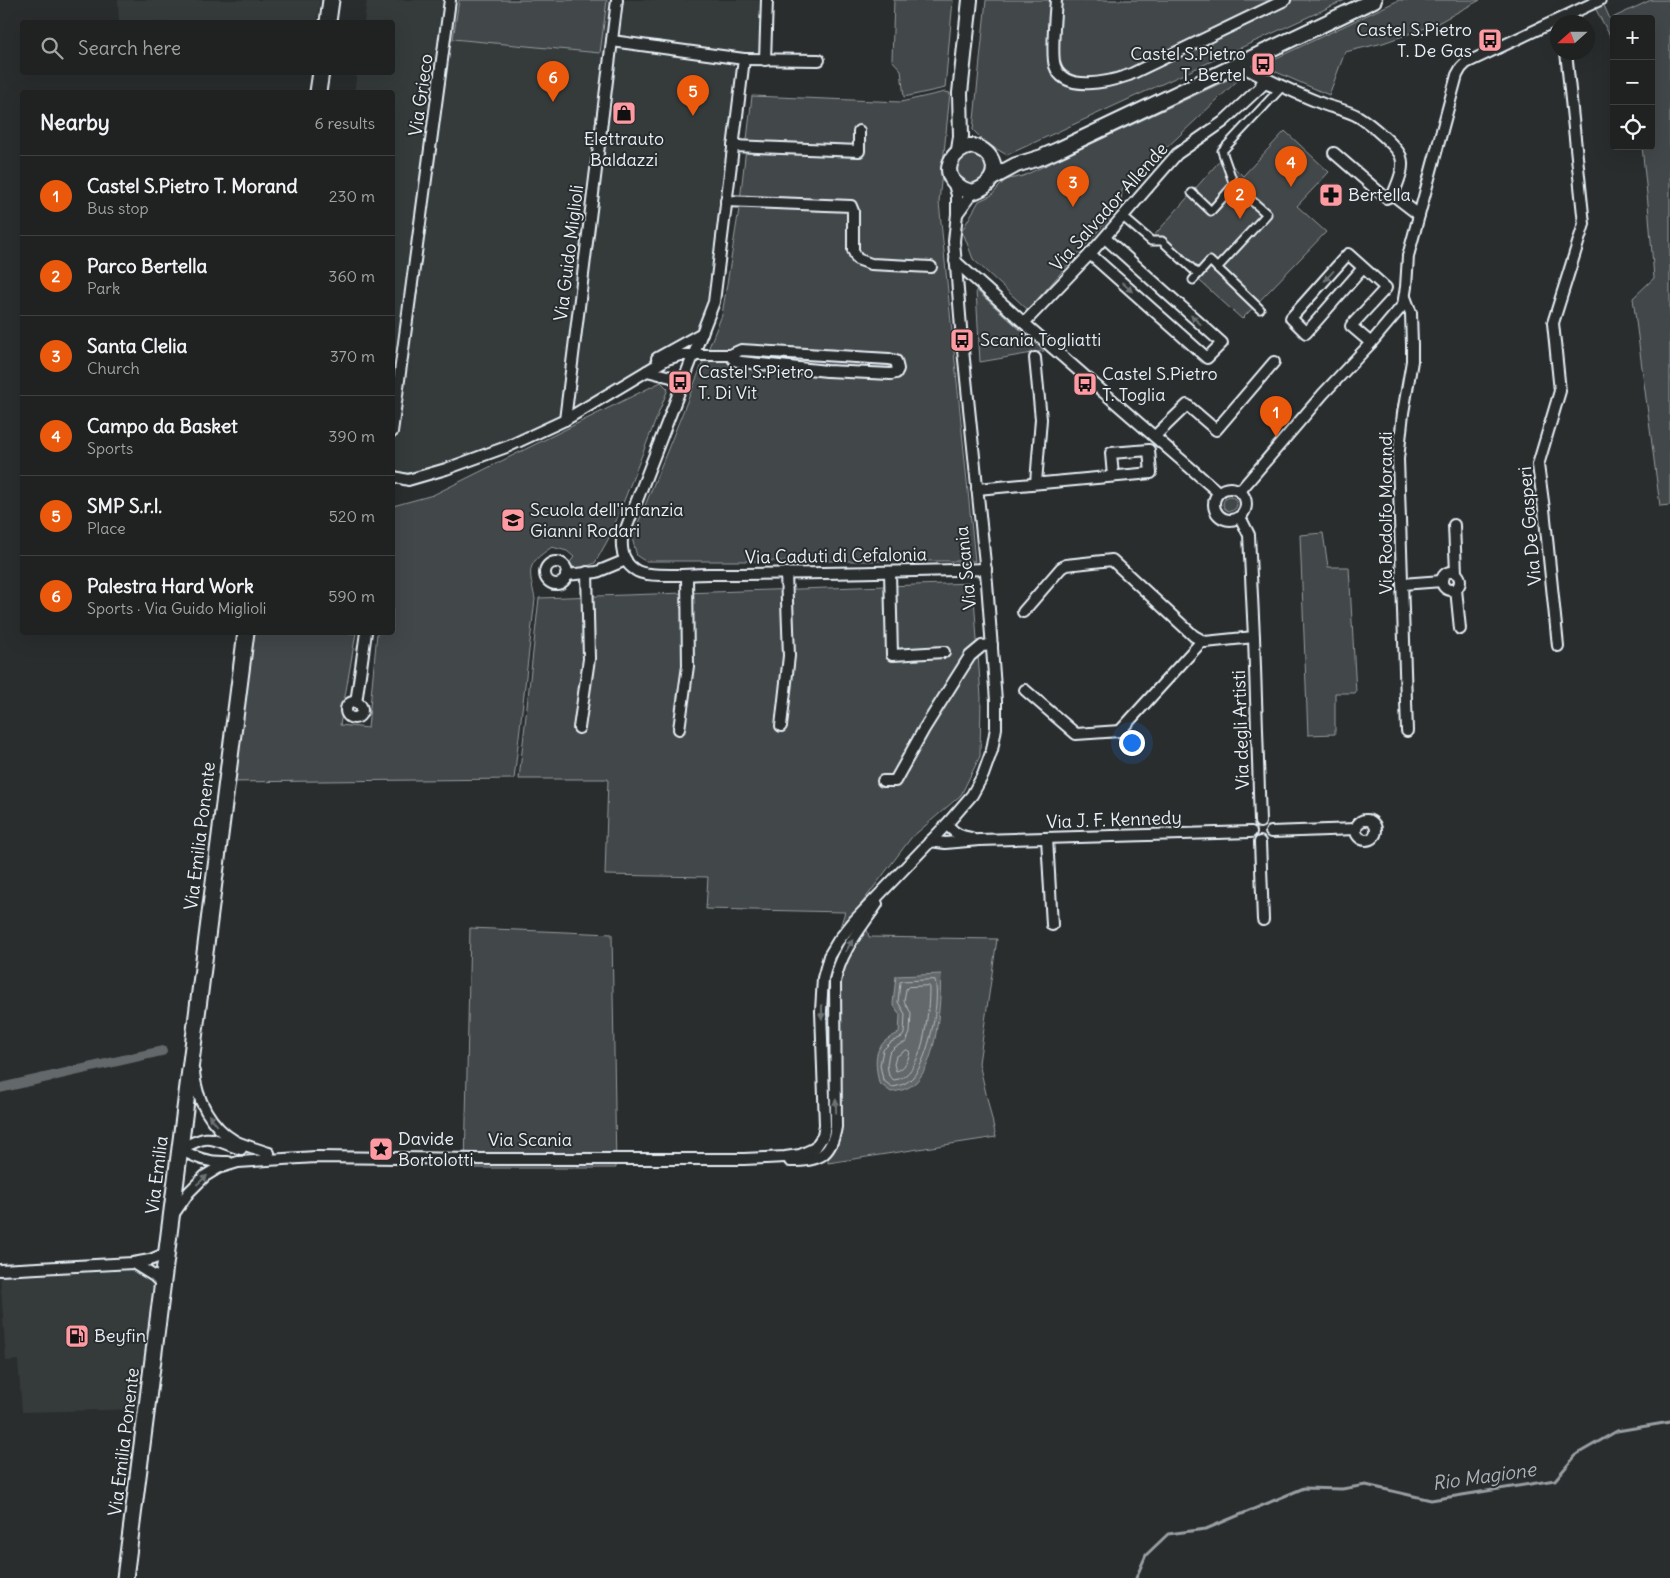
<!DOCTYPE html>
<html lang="en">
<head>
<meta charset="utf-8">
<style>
	:root { --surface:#202222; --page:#282a2a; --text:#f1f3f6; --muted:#a2a4a5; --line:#3d3f40; --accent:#ea580c }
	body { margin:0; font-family:Delius,sans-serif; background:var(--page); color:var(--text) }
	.controls { position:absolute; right:15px; top:15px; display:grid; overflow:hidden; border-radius:5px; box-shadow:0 5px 20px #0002 }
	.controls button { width:45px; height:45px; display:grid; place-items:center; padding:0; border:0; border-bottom:1px solid var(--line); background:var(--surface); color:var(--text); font:25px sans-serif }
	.compass { position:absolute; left:1550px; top:15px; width:45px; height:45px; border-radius:50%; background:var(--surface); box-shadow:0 5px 20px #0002; rotate:249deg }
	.you { position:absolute; left:1131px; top:742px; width:18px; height:18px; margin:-12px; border:4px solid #fff; border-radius:50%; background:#1a73e8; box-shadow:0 0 0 8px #1a73e833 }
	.badge { display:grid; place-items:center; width:32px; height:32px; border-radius:50%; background:var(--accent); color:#fff; font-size:16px; font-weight:700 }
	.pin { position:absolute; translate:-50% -41px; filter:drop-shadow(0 1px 2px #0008) }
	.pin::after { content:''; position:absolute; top:26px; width:18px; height:15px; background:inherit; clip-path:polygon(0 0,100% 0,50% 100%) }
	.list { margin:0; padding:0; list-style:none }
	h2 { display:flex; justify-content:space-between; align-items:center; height:65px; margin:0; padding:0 20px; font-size:21px }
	h2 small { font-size:16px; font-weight:400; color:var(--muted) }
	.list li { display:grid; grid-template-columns:32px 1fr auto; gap:15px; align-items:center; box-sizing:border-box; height:80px; padding:0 20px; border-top:1px solid var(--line) }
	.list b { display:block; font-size:19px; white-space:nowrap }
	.list p { margin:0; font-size:16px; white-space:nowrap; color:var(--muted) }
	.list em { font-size:16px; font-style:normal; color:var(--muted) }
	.icon { flex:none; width:28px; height:28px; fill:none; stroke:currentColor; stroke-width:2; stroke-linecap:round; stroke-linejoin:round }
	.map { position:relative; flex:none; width:1670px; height:1578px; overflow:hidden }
	.search { position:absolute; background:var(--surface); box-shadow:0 5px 20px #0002; left:20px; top:20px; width:375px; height:55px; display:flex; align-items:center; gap:12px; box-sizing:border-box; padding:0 18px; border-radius:5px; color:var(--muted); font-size:19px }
	.panel { position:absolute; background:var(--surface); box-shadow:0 5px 20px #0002; left:20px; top:90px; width:375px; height:545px; border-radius:5px }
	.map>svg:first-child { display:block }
</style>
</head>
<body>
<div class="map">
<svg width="1670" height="1578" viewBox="0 0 1670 1578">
	<rect width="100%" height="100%" fill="#2a2d2e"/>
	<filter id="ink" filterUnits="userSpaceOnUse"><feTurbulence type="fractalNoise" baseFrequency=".02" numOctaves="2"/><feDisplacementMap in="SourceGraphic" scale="10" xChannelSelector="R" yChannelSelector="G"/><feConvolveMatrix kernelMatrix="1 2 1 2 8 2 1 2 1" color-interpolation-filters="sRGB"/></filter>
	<g filter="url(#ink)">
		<g fill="#363a3b">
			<path d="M 118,0 L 320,0 L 317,22 L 119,22 Z"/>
			<path d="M 367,0 L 767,0 L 764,59 L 740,57 L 703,328 L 576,413 L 494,452 L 421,473 L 395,477 L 393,481 L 392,92 L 354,92 L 357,73 L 392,72 L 392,22 L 364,22 Z"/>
			<path d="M 125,1266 L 138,1269 L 150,1277 L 154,1285 L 143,1409 L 22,1412 L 18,1360 L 6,1361 L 0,1272 Z"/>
		</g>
		<g fill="#424648" stroke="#959ca0">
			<path d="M 459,0 L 607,0 L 600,53 L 453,39 Z"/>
			<path d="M 894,0 L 953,0 L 945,88 L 904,97 L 901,70 L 892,60 Z"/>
			<path d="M 986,0 L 1345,0 L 1007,155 L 986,143 L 973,130 Z"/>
			<path d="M 1399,0 L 1480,0 L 1434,25 L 1383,43 L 1345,52 L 1329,95 L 1267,68 L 1266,63 Z"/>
			<path d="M 1651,0 L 1670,0 L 1670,505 L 1660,506 L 1633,298 L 1654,278 L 1648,204 L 1642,146 L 1651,146 L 1651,19 L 1614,19 L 1614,43 L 1595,8 L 1603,3 L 1610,19 Z"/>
			<path d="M 1234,77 L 1238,80 L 1122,190 L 1121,205 L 1028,310 L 973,259 L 964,235 L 960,234 L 979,201 L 992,195 L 1005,180 L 1023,176 Z"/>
			<path d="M 945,92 L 950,93 L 939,202 L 975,561 L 645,561 L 637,556 L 632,538 L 722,315 L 739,209 L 752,96 L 901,102 Z"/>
			<path d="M 1285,131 L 1329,172 L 1297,206 L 1326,232 L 1242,319 L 1152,238 L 1223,157 L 1243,176 Z"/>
			<path d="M 966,153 L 978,153 L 989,166 L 984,182 L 968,187 L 956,176 L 955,165 Z"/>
			<path d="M 976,290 L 1044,351 L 980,362 Z"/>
			<path d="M 661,382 L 668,389 L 610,536 L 595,563 L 580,569 L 568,565 L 574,557 L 567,551 L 552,547 C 525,565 529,569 535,599 L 514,779 L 226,782 L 245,633 L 356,633 L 340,725 L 368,728 L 377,633 L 392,632 L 393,506 L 433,495 Z"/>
			<circle cx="1230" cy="504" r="7"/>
			<path d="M 1323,533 L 1328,567 L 1349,567 L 1356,693 L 1335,693 L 1335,734 L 1308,735 L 1300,535 Z"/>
			<path d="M 973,583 L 981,697 L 980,756 L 961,795 L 911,838 L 855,912 L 862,912 L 869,937 L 997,939 L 979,1063 L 996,1137 L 828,1163 L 826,970 L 845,912 L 706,909 L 708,877 L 605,875 L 608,779 L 519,779 L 539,598 Z"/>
			<path d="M 470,928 L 612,934 L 616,1168 L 465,1168 Z"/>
		</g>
		<path fill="#63686b" stroke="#989fa3" d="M 941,974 C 940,1004 938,1060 916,1082 C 909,1089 900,1091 891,1092 L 879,1083 C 874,1058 873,1044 899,1033 L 900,1015 L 893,1004 L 896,976 Z"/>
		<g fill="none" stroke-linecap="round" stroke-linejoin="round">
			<g stroke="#b3bac0" stroke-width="1">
				<path d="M 935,980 C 941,1002 928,1060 913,1077 C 908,1083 900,1086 892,1087 L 883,1080 L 880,1065 L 883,1050 L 891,1042 L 902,1037 L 904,1034 L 905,1014 L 898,1002 L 900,982 L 903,981 Z"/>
				<path d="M 928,986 L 929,988 C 929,1011 924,1078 894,1080 L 889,1076 L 887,1065 L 889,1053 L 895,1047 L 906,1042 L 910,1033 L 911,1013 L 904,1001 L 906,989 L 908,987 Z"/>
				<path d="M 907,1050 L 910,1052 C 908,1060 905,1069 896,1071 L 894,1064 L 896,1057 Z"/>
			</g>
			<path stroke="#989fa3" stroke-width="3" d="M 1136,1578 L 1146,1555 L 1168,1534 L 1206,1529 L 1304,1488 L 1342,1489 L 1366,1485 L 1431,1500 L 1555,1480 L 1577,1454 L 1617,1431 L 1670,1422"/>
			<path stroke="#63686b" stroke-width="10" d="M 0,1088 L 162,1051"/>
			<g stroke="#e8f1f8" stroke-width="11">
				<g id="pedestrian">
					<path d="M 1234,185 L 1222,151 L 1279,90 L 1260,83"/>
					<path d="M 1192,193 L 1211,211 L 1234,185 L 1267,214 L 1217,268"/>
					<path d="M 1123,217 L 1151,241 L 1162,241 L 1198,274"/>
					<path d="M 1193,280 L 1210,261 L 1260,309"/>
				</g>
			</g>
			<g stroke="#e8f1f8" stroke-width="14">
				<g id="minor">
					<path d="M 1056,0 C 1055,14 1051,55 1055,66 C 1064,93 1109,82 1129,75 L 1285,0"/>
					<path d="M 612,41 L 744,59 L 714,302 L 622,539 C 621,552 625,565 637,571 C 650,578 692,574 709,574 C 801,574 893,572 986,569"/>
					<path d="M 744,59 L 819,60"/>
					<path d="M 765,60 L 767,0"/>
					<path d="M 1239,65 C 1266,79 1295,93 1323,104 C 1336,109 1348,110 1359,117 C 1369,123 1398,147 1401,157 C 1405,169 1397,184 1393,195 L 1419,215"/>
					<path d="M 733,146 L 859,151 L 859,131"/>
					<path d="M 1334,153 L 1386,198 L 1393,195"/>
					<path d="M 726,201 L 851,206 L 853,211 L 853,250 L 857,259 L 871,264 L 931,267"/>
					<path d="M 957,214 L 973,192"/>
					<path d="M 1090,254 L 1207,358 L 1222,343 L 1105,238"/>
					<path d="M 955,261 L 1024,323 L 1218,492"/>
					<path d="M 1363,268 L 1306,333 L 1291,318 L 1348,254 L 1386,288 L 1351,326 L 1371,343"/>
					<path d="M 1405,297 L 1411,313 L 1412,345 L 1412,361 L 1403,413 L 1398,459 L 1407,731"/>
					<path d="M 1024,323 L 1090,254 L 1177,154 L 1223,122 L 1268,80"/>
					<path d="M 657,358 L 702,333"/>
					<path d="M 1035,358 L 1041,419 L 1036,483"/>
					<path d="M 647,371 L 671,377 L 683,383"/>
					<path d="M 565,420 L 617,0"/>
					<path d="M 392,432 L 450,0"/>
					<path d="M 1155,436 L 1187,405 L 1216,430 L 1274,362"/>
					<path d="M 395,477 L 408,480 L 446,469 L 509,446 L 565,420 L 667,359 L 680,355 L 730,355 L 741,350 L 889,359 L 896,361 L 898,369 L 896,373 L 891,374 L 827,371 L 741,362 L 734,360 L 730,355"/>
					<circle cx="1230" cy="504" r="16"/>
					<path d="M 977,489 L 1151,473 L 1149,450 L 1111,453 L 1113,476"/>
					<path d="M 1240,491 L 1323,394 L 1371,343 L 1403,305 L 1406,287 L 1408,256 L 1457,75 L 1461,68 L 1466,63 L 1600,0"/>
					<path d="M 1454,525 L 1456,573"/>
					<circle cx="556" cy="573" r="11"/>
					<circle cx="1451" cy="581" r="9"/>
					<path d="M 890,572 L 892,655 L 944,652"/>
					<path d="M 566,575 L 597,572 L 626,560"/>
					<path d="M 1402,584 L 1442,581"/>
					<path d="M 1456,589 L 1460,629"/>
					<path d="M 1023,612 L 1061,568 L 1066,565 L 1112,560 L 1194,636 L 1205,642 L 1254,637 L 1249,535 L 1240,517"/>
					<path d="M 1254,637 L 1260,822"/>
					<path d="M 1558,646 L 1544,509 L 1538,465 L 1560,391 L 1553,323 L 1584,224 L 1566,52"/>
					<path d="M 1025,690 L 1076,734 L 1120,731 L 1202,641"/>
					<circle cx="354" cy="710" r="8"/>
					<path d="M 356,703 L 366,632"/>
					<path d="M 781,726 L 789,656 L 786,573"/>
					<path d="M 579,728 L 589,659 L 587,572"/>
					<path d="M 679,729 L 688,666 L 687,575"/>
					<path d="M 883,781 L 895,781 L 924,729 L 951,686 L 970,656 L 982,646 L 992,645"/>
					<circle cx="1366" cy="830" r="10"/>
					<path d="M 947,824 C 954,833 959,836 971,838"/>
					<path d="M 1271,832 L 1356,829"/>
					<path d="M 1047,838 L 1052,925"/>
					<path d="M 930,841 L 945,843 L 979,840 L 1251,832"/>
					<path d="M 1260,842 L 1263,920"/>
					<path d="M 194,1072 C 196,1099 211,1127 235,1141 C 246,1146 257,1149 269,1153"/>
					<path d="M 180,1149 C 213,1132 209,1139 241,1149"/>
					<path d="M 180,1149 C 196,1158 209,1163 228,1162"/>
					<path d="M 790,1161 C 818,1161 831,1157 836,1127 L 835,982 C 840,952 861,928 877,904"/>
					<path d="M 173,1215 L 189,1192 L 205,1176 L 218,1168 L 238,1162 L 316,1157 L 479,1159 L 744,1159 L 785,1157 L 800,1155 L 815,1148 L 823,1136 L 825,1125 L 821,1011 L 823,978 L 829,956 L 838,941 L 855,920 L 947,824 L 972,795 L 983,775 L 992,750 L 996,728 L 996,701 L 987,583 L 962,340 L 954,241 L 957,214 L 957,195 L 953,181"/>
					<path d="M 133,1263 L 154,1276 L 163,1285"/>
					<path d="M 0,1270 L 133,1263 L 150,1260 L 167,1253"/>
				</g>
			</g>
			<g stroke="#e8f1f8" stroke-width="18">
				<g id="secondary">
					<path d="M 972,146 C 990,149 1002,169 987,184 C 984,188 978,190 973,192 C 968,191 963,190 959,186 C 939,173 952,149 972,146 Z"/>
					<path d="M 959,150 L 961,136 L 960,93 L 970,0"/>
					<path d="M 992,178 L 1016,165 L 1042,157 L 1060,149 L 1374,0"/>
				</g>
			</g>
			<g stroke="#e8f1f8" stroke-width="19">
				<g id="primary">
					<path d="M 328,22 L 331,0"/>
					<path d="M 318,92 L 321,72"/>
					<path d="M 125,1578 L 246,632"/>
				</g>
			</g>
			<use href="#pedestrian" stroke="#2a2d2e" stroke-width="7"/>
			<use href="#minor" stroke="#2a2d2e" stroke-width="10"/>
			<use href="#secondary" stroke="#2a2d2e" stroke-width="14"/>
			<use href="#primary" stroke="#2a2d2e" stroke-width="15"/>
		</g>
		<defs><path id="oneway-solid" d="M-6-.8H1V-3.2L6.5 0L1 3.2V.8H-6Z" transform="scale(1.25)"/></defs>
		<g fill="#6c7275">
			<use href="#oneway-solid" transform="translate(1329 276) rotate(132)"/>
			<use href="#oneway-solid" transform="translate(1127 287) rotate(42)"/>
			<use href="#oneway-solid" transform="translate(1196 320) rotate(-138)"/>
			<use href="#oneway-solid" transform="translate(849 946) rotate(-58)"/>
			<use href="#oneway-solid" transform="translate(822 1012) rotate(90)"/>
			<use href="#oneway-solid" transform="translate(836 1106) rotate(-91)"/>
			<use href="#oneway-solid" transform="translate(213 1120) rotate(-129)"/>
			<use href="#oneway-solid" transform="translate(202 1180) rotate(-41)"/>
		</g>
	</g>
	<defs>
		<g id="bus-square" transform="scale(1.25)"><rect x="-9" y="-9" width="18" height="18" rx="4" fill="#ff9aa2" stroke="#2a2d2e"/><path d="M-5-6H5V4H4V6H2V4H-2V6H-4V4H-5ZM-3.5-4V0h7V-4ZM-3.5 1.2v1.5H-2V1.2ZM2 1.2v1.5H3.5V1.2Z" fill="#111"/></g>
		<g id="shop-square" transform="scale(1.25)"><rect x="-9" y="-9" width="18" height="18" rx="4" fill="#ff9aa2" stroke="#2a2d2e"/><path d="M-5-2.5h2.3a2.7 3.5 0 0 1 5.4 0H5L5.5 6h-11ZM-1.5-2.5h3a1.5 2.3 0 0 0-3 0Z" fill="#111"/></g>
		<g id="pharmacy-square" transform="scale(1.25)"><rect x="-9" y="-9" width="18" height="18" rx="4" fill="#ff9aa2" stroke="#2a2d2e"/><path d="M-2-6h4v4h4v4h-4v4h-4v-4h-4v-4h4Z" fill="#111"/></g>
		<g id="school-square" transform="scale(1.25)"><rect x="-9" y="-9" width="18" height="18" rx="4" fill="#ff9aa2" stroke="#2a2d2e"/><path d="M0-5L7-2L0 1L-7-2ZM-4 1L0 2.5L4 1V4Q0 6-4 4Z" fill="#111"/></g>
		<g id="sight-square" transform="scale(1.25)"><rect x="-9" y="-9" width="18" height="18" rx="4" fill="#ff9aa2" stroke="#2a2d2e"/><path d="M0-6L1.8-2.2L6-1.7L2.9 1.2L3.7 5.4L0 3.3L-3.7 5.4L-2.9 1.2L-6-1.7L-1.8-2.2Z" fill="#111"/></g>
		<g id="fuel-square" transform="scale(1.25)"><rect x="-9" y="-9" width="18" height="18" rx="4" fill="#ff9aa2" stroke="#2a2d2e"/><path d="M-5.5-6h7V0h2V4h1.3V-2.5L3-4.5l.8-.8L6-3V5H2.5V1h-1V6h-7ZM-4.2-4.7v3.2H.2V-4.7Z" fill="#111"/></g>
	</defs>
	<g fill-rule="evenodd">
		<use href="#bus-square" x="1490" y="40"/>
		<use href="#bus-square" x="1263" y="64"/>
		<use href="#shop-square" x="624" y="113"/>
		<use href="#pharmacy-square" x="1331" y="195"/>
		<use href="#bus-square" x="962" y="340"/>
		<use href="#bus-square" x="680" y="382"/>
		<use href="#bus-square" x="1085" y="384"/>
		<use href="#school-square" x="513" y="520"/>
		<use href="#sight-square" x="381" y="1149"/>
		<use href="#fuel-square" x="77" y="1336"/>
	</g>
	<g text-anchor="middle" stroke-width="4" stroke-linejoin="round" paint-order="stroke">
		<g font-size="18" fill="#e8f1f8" stroke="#2a2d2e" text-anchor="start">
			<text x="1472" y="36" text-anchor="end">Castel S.Pietro<tspan x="1472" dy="21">T. De Gas</tspan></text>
			<text x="1246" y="60" text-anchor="end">Castel S.Pietro<tspan x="1246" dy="21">T. Bertel</tspan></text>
			<text x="624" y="145" text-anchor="middle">Elettrauto<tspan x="624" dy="21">Baldazzi</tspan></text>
			<text x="1348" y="201">Bertella</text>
			<text x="980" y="346">Scania Togliatti</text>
			<text x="698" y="378">Castel S.Pietro<tspan x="698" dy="21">T. Di Vit</tspan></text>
			<text x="1102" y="380">Castel S.Pietro<tspan x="1102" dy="21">T. Toglia</tspan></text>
			<text x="530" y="516">Scuola dell'infanzia<tspan x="530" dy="21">Gianni Rodari</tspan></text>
			<text x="398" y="1145">Davide<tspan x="398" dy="21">Bortolotti</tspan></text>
			<text x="94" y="1342">Beyfin</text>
		</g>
		<g font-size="18" fill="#e8f1f8" stroke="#2a2d2e">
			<text transform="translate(421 95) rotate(-82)" y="6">Via Grieco</text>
			<text transform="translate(1109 207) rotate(-48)" y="6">Via Salvador Allende</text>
			<text transform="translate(569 253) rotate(-83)" y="6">Via Guido Miglioli</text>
			<text transform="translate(1386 513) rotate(-90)" y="6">Via Rodolfo Morandi</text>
			<text transform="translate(1530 526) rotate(-95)" y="6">Via De Gasperi</text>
			<text transform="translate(836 556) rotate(-1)" y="6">Via Caduti di Cefalonia</text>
			<text transform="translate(966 568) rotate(-96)" y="6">Via Scania</text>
			<text transform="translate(1241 730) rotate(-92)" y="6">Via degli Artisti</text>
			<text transform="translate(1114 820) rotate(-2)" y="6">Via J. F. Kennedy</text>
			<text transform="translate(200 836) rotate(-83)" y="6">Via Emilia Ponente</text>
			<text x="530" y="1146">Via Scania</text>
			<text transform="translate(157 1175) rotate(-83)" y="6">Via Emilia</text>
			<text transform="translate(124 1442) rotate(-83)" y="6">Via Emilia Ponente</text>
		</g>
		<g font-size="19" font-style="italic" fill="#acb3b9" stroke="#2a2d2e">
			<text transform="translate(1484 1476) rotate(-8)" y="7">Rio Magione</text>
		</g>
	</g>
</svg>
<div class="controls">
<button>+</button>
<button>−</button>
<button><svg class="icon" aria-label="locate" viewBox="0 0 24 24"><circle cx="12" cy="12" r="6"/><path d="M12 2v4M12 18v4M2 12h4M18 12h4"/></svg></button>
</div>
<svg class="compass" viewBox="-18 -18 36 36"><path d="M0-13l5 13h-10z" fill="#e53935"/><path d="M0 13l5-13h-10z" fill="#a2a4a5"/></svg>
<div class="you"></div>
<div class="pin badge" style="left:1276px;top:437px">1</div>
<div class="pin badge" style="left:1240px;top:219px">2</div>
<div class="pin badge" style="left:1073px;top:207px">3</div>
<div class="pin badge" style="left:1291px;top:187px">4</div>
<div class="pin badge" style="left:693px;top:116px">5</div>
<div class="pin badge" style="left:553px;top:102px">6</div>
<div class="search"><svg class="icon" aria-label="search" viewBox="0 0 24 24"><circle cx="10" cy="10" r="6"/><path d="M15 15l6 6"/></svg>Search here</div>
<section class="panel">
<h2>Nearby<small>6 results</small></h2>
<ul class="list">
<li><span class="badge">1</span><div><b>Castel S.Pietro T. Morand</b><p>Bus stop</p></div><em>230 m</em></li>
<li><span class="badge">2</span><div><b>Parco Bertella</b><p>Park</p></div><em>360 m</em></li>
<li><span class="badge">3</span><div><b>Santa Clelia</b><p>Church</p></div><em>370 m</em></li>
<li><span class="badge">4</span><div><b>Campo da Basket</b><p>Sports</p></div><em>390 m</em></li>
<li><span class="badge">5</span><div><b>SMP S.r.l.</b><p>Place</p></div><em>520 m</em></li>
<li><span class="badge">6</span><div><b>Palestra Hard Work</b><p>Sports · Via Guido Miglioli</p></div><em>590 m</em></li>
</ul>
</section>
</div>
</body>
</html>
